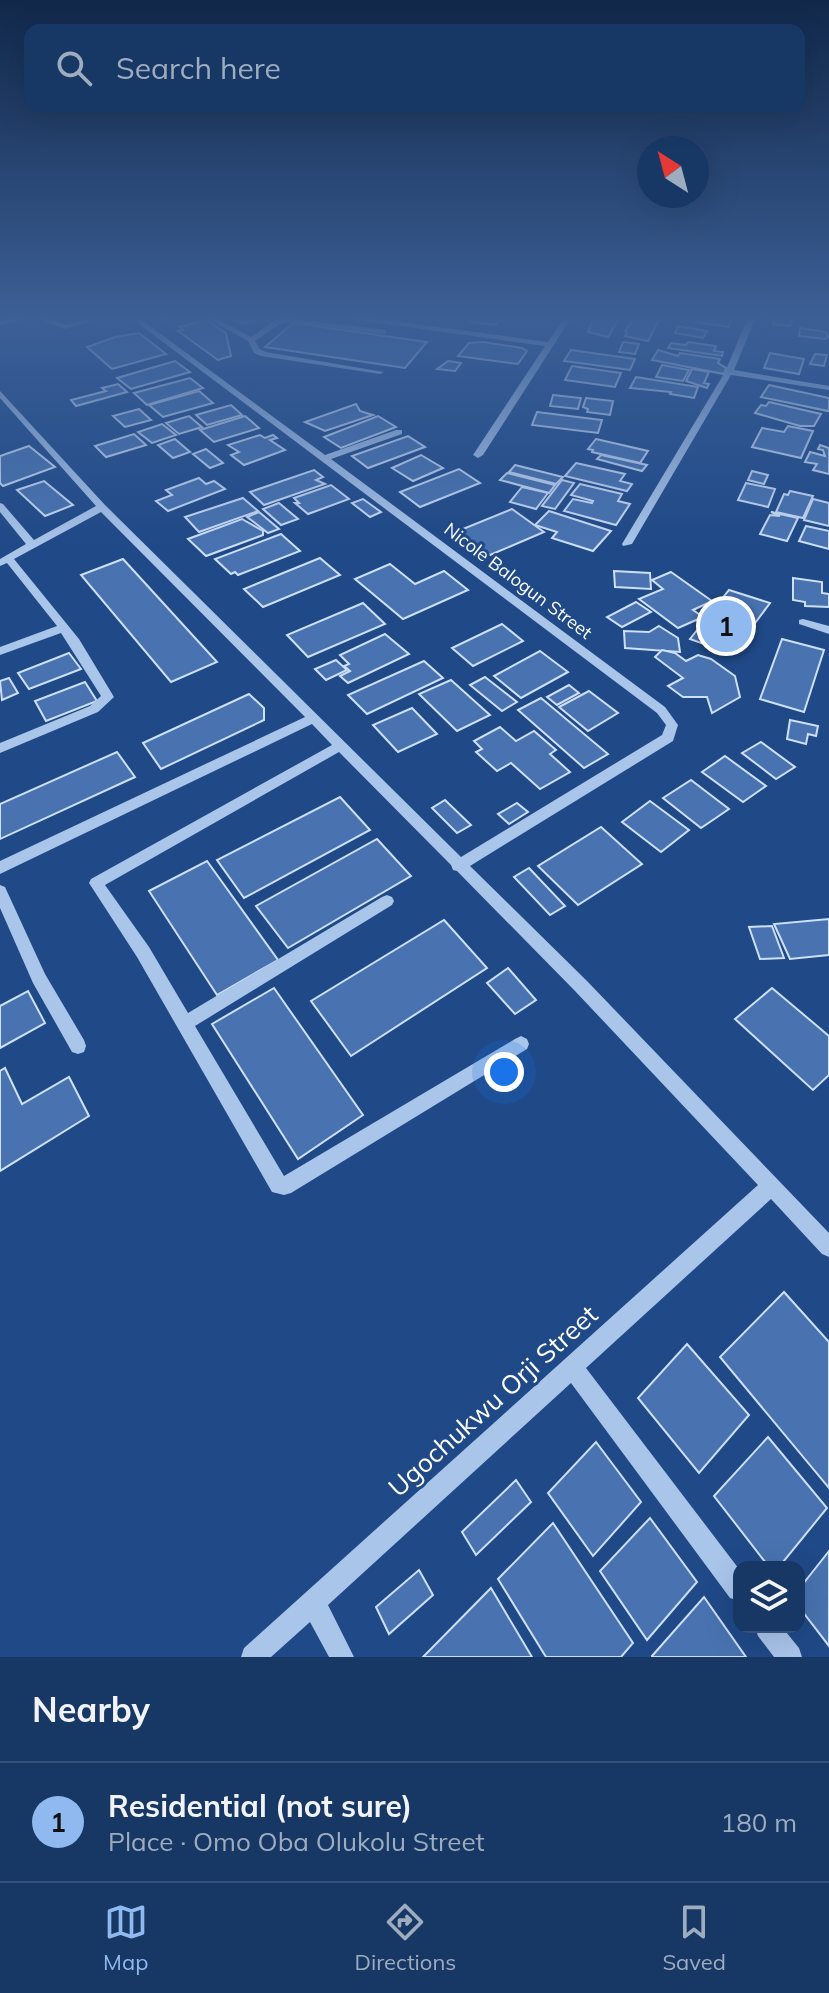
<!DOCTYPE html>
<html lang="en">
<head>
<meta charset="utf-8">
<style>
	:root { --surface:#173765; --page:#24426e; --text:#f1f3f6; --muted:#9eacbf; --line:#365179; --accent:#90b9f0 }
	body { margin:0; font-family:Mulish,sans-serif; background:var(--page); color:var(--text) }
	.controls { position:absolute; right:24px; bottom:24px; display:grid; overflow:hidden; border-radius:16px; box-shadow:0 8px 32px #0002 }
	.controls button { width:72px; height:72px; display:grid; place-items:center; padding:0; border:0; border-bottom:2px solid var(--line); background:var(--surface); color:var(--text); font:40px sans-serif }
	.compass { position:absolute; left:637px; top:136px; width:72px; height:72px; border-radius:50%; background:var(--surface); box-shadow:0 8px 32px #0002; rotate:324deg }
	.you { position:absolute; left:504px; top:1072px; width:28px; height:28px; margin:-20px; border:6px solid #fff; border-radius:50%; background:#1a73e8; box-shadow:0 0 0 12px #1a73e833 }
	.badge { display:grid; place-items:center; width:52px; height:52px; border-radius:50%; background:var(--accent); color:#111; font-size:26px; font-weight:700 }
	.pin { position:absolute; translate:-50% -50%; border:4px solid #fff; box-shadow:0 2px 8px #0006 }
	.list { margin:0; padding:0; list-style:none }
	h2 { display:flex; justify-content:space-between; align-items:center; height:104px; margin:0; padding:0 32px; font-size:34px }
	h2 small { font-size:26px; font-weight:400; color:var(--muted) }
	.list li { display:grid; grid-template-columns:52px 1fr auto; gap:24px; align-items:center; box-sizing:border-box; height:120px; padding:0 32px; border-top:2px solid var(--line) }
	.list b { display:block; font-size:30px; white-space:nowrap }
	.list p { margin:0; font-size:26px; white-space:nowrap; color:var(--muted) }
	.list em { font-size:26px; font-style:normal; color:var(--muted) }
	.icon { flex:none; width:44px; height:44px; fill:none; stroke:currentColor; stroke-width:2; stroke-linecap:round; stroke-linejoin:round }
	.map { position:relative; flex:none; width:829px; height:1657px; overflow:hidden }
	.search { position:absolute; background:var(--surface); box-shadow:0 8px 32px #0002; left:24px; right:24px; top:24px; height:88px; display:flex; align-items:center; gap:20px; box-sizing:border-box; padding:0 28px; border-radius:16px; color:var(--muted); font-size:30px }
	.sheet { height:224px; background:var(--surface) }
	nav { display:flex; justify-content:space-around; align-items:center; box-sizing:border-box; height:112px; border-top:2px solid var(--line); background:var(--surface); font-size:22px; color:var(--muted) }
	nav a { display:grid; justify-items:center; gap:4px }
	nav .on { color:var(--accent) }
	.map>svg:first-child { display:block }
</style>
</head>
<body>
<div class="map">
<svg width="829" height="1657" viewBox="0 0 829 1657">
	<rect width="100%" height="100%" fill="#1f4987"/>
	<g fill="#4873b0" stroke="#cedff8" stroke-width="2">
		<path d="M 224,315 L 270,315 L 243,324 Z"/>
		<path d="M 476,315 L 493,315 L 502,317 L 496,325 L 470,322 Z"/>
		<path d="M 595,315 L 621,315 L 608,337 L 588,332 L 592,322 L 597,318 L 594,317 Z"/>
		<path d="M 637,315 L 660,318 L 648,341 L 625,336 L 627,332 L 625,331 Z"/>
		<path d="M 712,315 L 733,318 L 728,327 L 696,322 L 700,316 Z"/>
		<path d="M 772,315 L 793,316 L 790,326 L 773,324 Z"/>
		<path d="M 206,320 L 226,333 L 231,356 L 218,360 L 178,331 L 183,330 L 179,327 Z"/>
		<path d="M 293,323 L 427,342 L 405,368 L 265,347 Z"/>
		<path d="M 678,326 L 707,331 L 703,338 L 675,333 Z"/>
		<path d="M 800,328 L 826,332 L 828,337 L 825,339 L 799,336 Z"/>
		<path d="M 139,333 L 166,354 L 112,369 L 87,347 L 115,337 Z"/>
		<path d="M 483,342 L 522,348 L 527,351 L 518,364 L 458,356 L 469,343 Z"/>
		<path d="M 623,342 L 639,344 L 635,354 L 619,352 Z"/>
		<path d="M 688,342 L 716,346 L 714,351 L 723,352 L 722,356 L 668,348 L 671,343 L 686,345 Z"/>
		<path d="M 571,350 L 635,359 L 630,370 L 564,361 Z"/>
		<path d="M 658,350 L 678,356 L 680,353 L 720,359 L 718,363 L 726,368 L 724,374 L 652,360 Z"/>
		<path d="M 770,353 L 804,359 L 799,374 L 764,368 Z"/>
		<path d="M 815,354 L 827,355 L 824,366 L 810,364 Z"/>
		<path d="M 175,361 L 190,372 L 131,389 L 117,378 Z"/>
		<path d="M 448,361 L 461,363 L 455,371 L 437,369 Z"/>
		<path d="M 662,365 L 689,370 L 683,381 L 656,377 Z"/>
		<path d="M 572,366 L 621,373 L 615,387 L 565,380 Z"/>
		<path d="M 692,369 L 709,372 L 704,383 L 709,384 L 707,388 L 686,381 Z"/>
		<path d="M 636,377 L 698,387 L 694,398 L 670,394 L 671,392 L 630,388 Z"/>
		<path d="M 190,378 L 203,388 L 147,405 L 134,393 Z"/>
		<path d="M 118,384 L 127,392 L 76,406 L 71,400 L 106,391 L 102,388 Z"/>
		<path d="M 769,385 L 829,398 L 829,409 L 828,411 L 761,397 Z"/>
		<path d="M 199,391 L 213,403 L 163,417 L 149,405 Z"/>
		<path d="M 553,395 L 581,398 L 578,409 L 550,406 Z"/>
		<path d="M 586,398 L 613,401 L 610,415 L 587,412 L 588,409 L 583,407 Z"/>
		<path d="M 769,402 L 821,414 L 814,426 L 800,426 L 755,413 L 761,405 L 766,406 Z"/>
		<path d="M 356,404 L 360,411 L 373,415 L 325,431 L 305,422 Z"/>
		<path d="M 231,405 L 242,415 L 207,425 L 196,415 Z"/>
		<path d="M 139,409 L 151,420 L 125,427 L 113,416 Z"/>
		<path d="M 537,412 L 602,420 L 598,433 L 532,425 Z"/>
		<path d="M 189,416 L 202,427 L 179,434 L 166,423 Z"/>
		<path d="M 245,416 L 259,428 L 214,442 L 200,430 Z"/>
		<path d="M 378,416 L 396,427 L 341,448 L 324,437 Z"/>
		<path d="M 162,424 L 176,435 L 152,443 L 138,432 Z"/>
		<path d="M 788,426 L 813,431 L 801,458 L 752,447 L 762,428 L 784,432 Z"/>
		<path d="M 134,434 L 146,445 L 106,457 L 95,446 Z"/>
		<path d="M 260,435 L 265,438 L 273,435 L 277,438 L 270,440 L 285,450 L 244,465 L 231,455 L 239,452 L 228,445 Z"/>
		<path d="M 408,436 L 425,447 L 368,468 L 352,456 Z"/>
		<path d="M 175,439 L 190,452 L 173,458 L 158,445 Z"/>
		<path d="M 596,439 L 648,451 L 640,463 L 592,452 L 593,450 L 588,449 Z"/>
		<path d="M 820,445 L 829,448 L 829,474 L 813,470 L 817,464 L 805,462 L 810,452 L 825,456 L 823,450 L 818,449 Z"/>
		<path d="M 29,446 L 55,467 L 3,486 L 0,483 L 0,456 Z"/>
		<path d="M 206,449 L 223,463 L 210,468 L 193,454 Z"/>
		<path d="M 421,455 L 443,468 L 413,481 L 392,468 Z"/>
		<path d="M 601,455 L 647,465 L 642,471 L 597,459 Z"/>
		<path d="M 576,463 L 625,474 L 620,481 L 632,484 L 627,491 L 565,476 Z"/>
		<path d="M 515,465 L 563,477 L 556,484 L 509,472 Z"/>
		<path d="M 459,469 L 480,483 L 420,507 L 400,492 Z"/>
		<path d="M 314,470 L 323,477 L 316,480 L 325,484 L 264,505 L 250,492 Z"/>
		<path d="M 752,471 L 768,475 L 764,484 L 748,480 Z"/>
		<path d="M 507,473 L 555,485 L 549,493 L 500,480 Z"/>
		<path d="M 199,478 L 206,484 L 214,481 L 225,489 L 168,511 L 156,501 L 172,495 L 166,490 Z"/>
		<path d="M 562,480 L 574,483 L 555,509 L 542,506 Z"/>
		<path d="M 44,481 L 73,505 L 45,516 L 17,490 Z"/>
		<path d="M 746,483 L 775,489 L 768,507 L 738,500 Z"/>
		<path d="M 580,484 L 622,494 L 618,501 L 630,504 L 616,525 L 564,511 L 573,499 L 592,503 L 593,501 L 571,495 Z"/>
		<path d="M 331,485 L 349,499 L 308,514 L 295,503 L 299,503 L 294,498 Z"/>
		<path d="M 522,487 L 548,493 L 536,509 L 510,502 Z"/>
		<path d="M 790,491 L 813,496 L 803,518 L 776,512 L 784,494 L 788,495 Z"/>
		<path d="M 243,498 L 258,511 L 199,532 L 185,517 Z"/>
		<path d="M 363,499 L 381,512 L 370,517 L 352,503 Z"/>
		<path d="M 813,499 L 829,503 L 829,526 L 804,520 Z"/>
		<path d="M 279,503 L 298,519 L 281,525 L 263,509 Z"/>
		<path d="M 512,509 L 544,532 L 490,555 L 458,531 Z"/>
		<path d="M 549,511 L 611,531 L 593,551 L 552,538 L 557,532 L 535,525 Z"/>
		<path d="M 259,512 L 279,529 L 268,533 L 247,517 Z"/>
		<path d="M 771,512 L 798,518 L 787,541 L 760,534 L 770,515 L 780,516 Z"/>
		<path d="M 242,519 L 263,531 L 263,535 L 206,556 L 188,539 Z"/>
		<path d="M 806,526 L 829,531 L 829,549 L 799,541 Z"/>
		<path d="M 281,534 L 300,551 L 238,575 L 235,572 L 231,574 L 215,559 Z"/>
		<path d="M 320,558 L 340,575 L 263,607 L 244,589 Z"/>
		<path d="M 123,559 L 217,662 L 171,682 L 81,575 Z"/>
		<path d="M 390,564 L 415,584 L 444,571 L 468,590 L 403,619 L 355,579 Z"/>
		<path d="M 614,571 L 650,573 L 651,589 L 615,587 Z"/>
		<path d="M 671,572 L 712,601 L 693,610 L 703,617 L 678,628 L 639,599 L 663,589 L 652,580 Z"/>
		<path d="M 793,578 L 822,582 L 822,593 L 829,594 L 829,607 L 805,606 L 805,602 L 793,600 Z"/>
		<path d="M 729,590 L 770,603 L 732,654 L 690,639 Z"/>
		<path d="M 636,602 L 651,612 L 622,627 L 607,617 Z"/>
		<path d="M 363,603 L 385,624 L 308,657 L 287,635 Z"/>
		<path d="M 502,624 L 523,641 L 473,666 L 452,648 Z"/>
		<path d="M 659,626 L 678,638 L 680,652 L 625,648 L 624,631 L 649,632 Z"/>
		<path d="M 385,634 L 409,654 L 348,683 L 340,676 L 350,671 L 344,666 L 349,664 L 340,655 Z"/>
		<path d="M 782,639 L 824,650 L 804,712 L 760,699 Z"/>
		<path d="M 662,650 L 675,653 L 686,661 L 698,655 L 711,659 L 735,676 L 740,697 L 712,713 L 707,697 L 683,697 L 668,686 L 683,678 L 655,657 Z"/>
		<path d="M 540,651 L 568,672 L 521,698 L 494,676 Z"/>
		<path d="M 69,653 L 81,669 L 29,689 L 18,673 Z"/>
		<path d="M 336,660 L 347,670 L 326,680 L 315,669 Z"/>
		<path d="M 424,661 L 443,678 L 367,714 L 348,695 Z"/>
		<path d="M 485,677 L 517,702 L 502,711 L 470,685 Z"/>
		<path d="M 9,678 L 18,693 L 2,700 L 0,681 Z"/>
		<path d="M 451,680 L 490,715 L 457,731 L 419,694 Z"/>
		<path d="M 85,682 L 97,701 L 46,721 L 35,701 Z"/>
		<path d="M 569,685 L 579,693 L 557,705 L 547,697 Z"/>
		<path d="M 589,691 L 618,713 L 588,731 L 559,707 Z"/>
		<path d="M 249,694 L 264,708 L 264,720 L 161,769 L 143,743 Z"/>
		<path d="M 541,698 L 608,754 L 584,768 L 518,710 Z"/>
		<path d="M 412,708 L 437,734 L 398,752 L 373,725 Z"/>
		<path d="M 790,720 L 818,726 L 816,736 L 808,734 L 806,744 L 787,739 Z"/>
		<path d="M 500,727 L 516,741 L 534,731 L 556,750 L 550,754 L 570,772 L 540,789 L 511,763 L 497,771 L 476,752 L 482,749 L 474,741 Z"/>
		<path d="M 761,742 L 795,767 L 776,779 L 742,753 Z"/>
		<path d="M 117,752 L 135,777 L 0,839 L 0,804 Z"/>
		<path d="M 725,756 L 766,786 L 743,802 L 702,772 Z"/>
		<path d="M 691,780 L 729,809 L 701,828 L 663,798 Z"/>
		<path d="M 340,797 L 370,830 L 244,898 L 217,860 Z"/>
		<path d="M 445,800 L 471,825 L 457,833 L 432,808 Z"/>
		<path d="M 650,801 L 689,830 L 661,852 L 622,822 Z"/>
		<path d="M 517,803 L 528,812 L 509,824 L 498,814 Z"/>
		<path d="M 601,827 L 642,864 L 578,905 L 538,866 Z"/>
		<path d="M 377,839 L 411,876 L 288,948 L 256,906 Z"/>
		<path d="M 207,861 L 278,960 L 217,995 L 149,891 Z"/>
		<path d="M 529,868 L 565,906 L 550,915 L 514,877 Z"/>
		<path d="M 829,919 L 829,955 L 790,959 L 774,924 Z"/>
		<path d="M 444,920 L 487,968 L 351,1056 L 311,1001 Z"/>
		<path d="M 772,926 L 784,958 L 760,959 L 749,927 Z"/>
		<path d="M 508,968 L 536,1000 L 515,1014 L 487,983 Z"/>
		<path d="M 274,988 L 363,1115 L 298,1159 L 212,1024 Z"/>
		<path d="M 772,988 L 829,1036 L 829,1075 L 813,1090 L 735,1019 Z"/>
		<path d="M 28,991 L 45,1023 L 0,1048 L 0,1006 Z"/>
		<path d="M 5,1068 L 22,1104 L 69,1077 L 89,1116 L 0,1171 L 0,1071 Z"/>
		<path d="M 784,1292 L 829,1342 L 829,1488 L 720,1357 Z"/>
		<path d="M 687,1344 L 749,1415 L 699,1473 L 638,1398 Z"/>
		<path d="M 768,1437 L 827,1508 L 779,1567 L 769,1567 L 714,1496 Z"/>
		<path d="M 596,1442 L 641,1502 L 593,1556 L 548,1493 Z"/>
		<path d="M 516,1480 L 531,1502 L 476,1555 L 462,1532 Z"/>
		<path d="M 650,1518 L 697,1582 L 647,1640 L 600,1571 Z"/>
		<path d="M 553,1523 L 633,1643 L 621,1657 L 546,1657 L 498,1579 Z"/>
		<path d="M 829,1551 L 829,1646 L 799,1607 L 799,1589 Z"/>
		<path d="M 419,1570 L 433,1595 L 389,1634 L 376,1607 Z"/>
		<path d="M 491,1588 L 532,1657 L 423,1657 Z"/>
		<path d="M 704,1597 L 746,1657 L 652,1657 L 652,1656 Z"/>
	</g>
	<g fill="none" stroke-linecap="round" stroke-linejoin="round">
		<g fill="#a9c5ea" fill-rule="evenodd">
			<path d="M 24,315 L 42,315 L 66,325 L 92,318 L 96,320 L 65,329 L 34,317 L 0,325 L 0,321 Z"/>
			<path d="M 127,315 L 135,315 L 325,455 L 396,430 L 402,430 L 402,434 L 331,459 L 665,707 L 678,725 L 673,741 L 470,866 L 587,981 L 829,1233 L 829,1257 L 822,1254 L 771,1199 L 586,1368 L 739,1569 L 739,1601 L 730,1598 L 571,1383 L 328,1605 L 354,1657 L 329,1657 L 310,1622 L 271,1657 L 241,1657 L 244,1648 L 758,1185 L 575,991 L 457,871 L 453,870 L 451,865 L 339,752 L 105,885 L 149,947 L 188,1013 L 382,897 L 387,895 L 392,897 L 394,901 L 392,905 L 195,1026 L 284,1176 L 515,1039 L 521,1036 L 527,1039 L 529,1044 L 527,1049 L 291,1193 L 284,1195 L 272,1192 L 137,957 L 89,883 L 91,879 L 332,745 L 312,724 L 0,874 L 0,861 L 305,717 L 101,512 L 14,559 L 79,639 L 114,697 L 98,712 L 0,753 L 0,743 L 90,706 L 101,696 L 61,633 L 0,655 L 0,647 L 57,626 L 7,563 L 0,566 L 0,559 L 26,544 L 0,512 L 0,503 L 3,504 L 34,540 L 96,506 L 0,398 L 0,391 L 105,505 L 461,857 L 662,735 L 666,725 L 657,713 Z"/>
			<path d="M 152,315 L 161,315 L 168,320 L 161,322 Z"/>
			<path d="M 201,315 L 210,315 L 251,337 L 275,320 L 287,318 L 386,330 L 386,334 L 383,334 L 287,322 L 280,324 L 255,341 L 260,349 L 266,352 L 384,372 L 380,374 L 261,356 L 254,353 L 248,341 Z"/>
			<path d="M 332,315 L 350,315 L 548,342 L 566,315 L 573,315 L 483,455 L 478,458 L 473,455 L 545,346 L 335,317 Z"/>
			<path d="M 749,315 L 757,315 L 734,370 L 829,386 L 829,390 L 731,375 L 632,544 L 623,546 L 622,544 L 725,372 Z"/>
			<path d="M 803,619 L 829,626 L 829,634 L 799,624 L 799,620 Z"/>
			<path d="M 0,885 L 5,887 L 45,974 L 84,1040 L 86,1046 L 84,1052 L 78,1054 L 72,1052 L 33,983 L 0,908 Z"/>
			<path d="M 755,1627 L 782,1627 L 799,1648 L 802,1657 L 774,1657 L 758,1636 Z"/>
		</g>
	</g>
	<linearGradient id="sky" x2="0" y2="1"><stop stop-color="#11284a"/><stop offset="0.58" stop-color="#3c5f96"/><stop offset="1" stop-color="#3c5f96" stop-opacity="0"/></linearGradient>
	<rect width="829" height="547" fill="url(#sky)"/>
	<g text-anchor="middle" stroke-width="6" stroke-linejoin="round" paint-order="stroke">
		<g font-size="18" fill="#fff" stroke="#1f4987">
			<text transform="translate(518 581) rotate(37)" y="6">Nicole Balogun Street</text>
		</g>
		<g font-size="26" fill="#fff" stroke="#1f4987">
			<text transform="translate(493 1401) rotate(-42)" y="9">Ugochukwu Orji Street</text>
		</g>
	</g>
</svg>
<div class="controls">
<button><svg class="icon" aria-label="layers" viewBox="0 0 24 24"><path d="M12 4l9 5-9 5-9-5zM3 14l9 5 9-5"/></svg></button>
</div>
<svg class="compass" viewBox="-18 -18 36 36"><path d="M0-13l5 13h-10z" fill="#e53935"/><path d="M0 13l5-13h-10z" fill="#9eacbf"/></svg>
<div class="you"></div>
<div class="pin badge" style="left:726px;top:626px">1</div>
<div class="search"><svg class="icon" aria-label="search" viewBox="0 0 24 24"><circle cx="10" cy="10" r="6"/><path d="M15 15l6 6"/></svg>Search here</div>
</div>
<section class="sheet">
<h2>Nearby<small></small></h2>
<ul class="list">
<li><span class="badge">1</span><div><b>Residential (not sure)</b><p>Place · Omo Oba Olukolu Street</p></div><em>180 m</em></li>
</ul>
</section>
<nav>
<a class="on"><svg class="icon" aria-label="map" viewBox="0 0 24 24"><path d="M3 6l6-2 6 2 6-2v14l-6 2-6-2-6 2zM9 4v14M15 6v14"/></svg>Map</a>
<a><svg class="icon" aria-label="directions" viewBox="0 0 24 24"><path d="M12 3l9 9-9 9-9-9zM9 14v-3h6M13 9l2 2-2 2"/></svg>Directions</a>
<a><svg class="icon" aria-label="saved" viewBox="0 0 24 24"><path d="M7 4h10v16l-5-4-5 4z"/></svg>Saved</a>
</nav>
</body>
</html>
